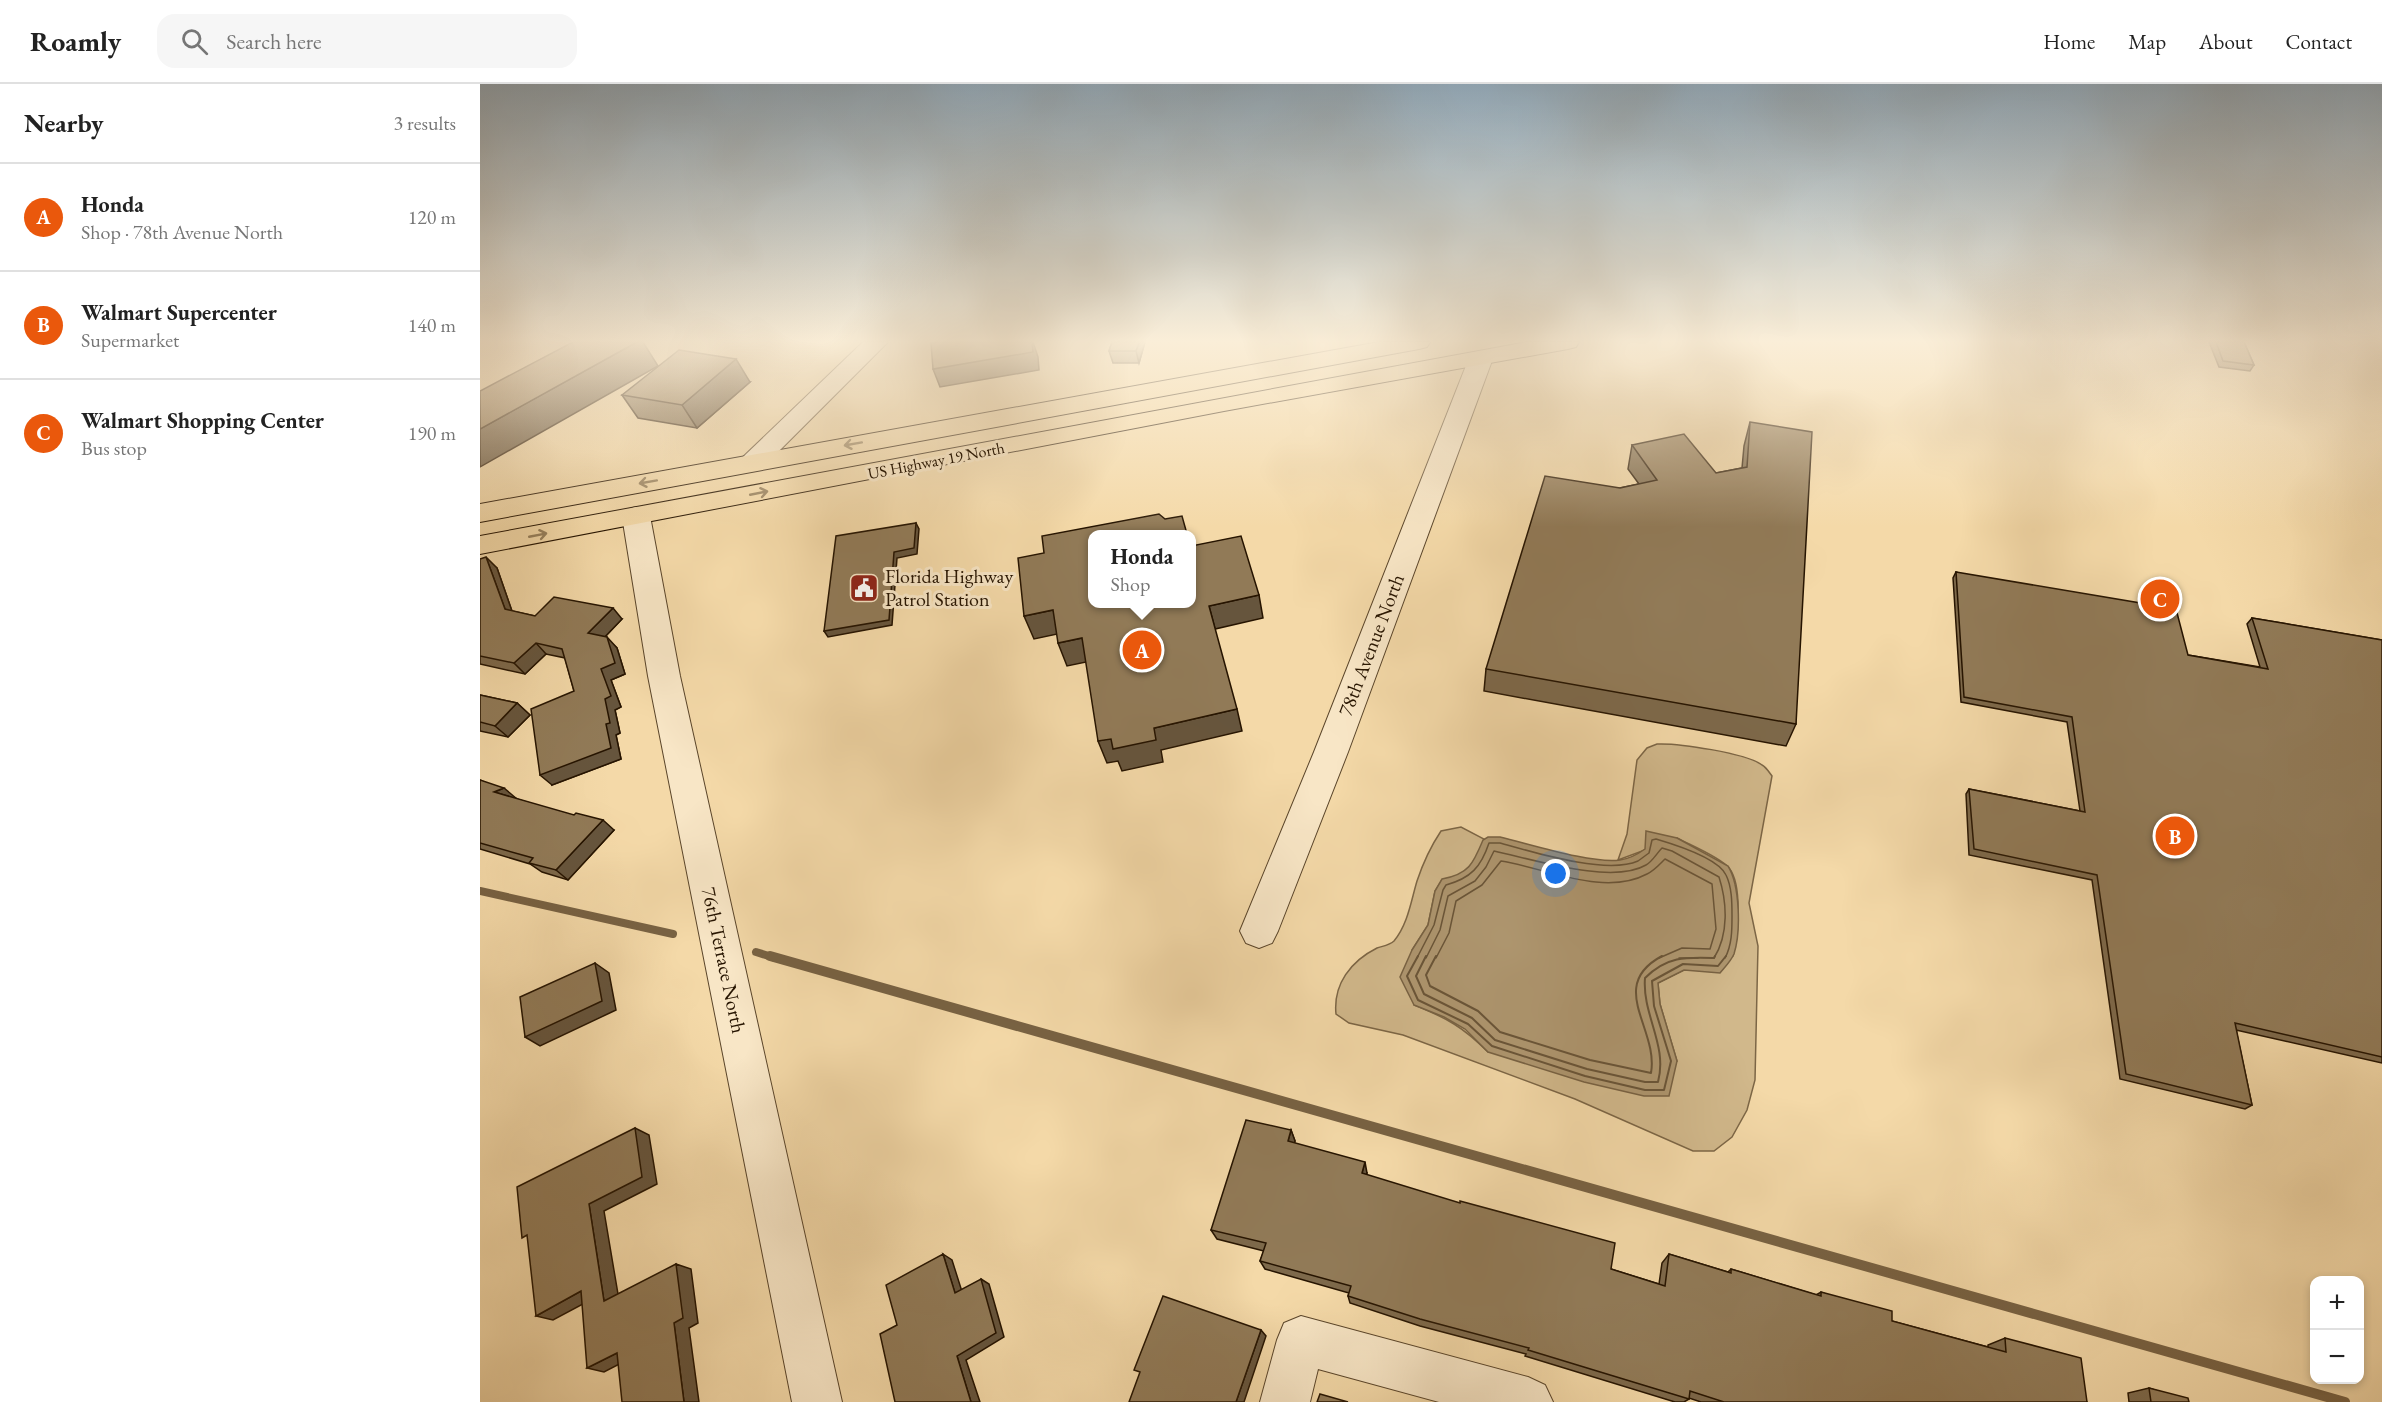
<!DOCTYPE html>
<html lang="en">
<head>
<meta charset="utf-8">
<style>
	:root { --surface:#fff; --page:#f6f6f6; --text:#222; --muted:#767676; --line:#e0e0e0; --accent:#ea580c }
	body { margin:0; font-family:"EB Garamond",serif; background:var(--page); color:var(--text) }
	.controls { position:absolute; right:18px; bottom:18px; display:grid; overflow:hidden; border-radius:12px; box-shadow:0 3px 9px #0003 }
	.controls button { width:54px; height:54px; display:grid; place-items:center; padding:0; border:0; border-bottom:2px solid var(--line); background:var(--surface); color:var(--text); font:30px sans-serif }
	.you { position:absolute; left:1076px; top:790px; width:21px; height:21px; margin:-15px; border:4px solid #fff; border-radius:50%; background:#1a73e8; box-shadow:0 0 0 9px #1a73e833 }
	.badge { display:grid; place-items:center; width:39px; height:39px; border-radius:50%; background:var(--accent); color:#fff; font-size:20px; font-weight:700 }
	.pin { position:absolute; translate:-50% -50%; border:3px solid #fff; box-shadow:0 2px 6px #0006 }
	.popup { position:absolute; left:608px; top:446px; width:108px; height:78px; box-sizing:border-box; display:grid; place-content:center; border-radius:12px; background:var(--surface); filter:drop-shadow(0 2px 4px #0005); font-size:20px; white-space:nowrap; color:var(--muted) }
	.popup b { font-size:22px; color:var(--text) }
	.popup::after { content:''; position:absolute; left:50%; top:100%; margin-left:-12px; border:12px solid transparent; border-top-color:var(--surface) }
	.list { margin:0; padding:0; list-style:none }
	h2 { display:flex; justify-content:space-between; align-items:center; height:78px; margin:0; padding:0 24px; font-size:26px }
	h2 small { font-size:20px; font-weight:400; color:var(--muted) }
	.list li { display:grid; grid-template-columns:39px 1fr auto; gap:18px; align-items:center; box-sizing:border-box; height:108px; padding:0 24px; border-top:2px solid var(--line) }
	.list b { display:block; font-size:22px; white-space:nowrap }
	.list p { margin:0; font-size:20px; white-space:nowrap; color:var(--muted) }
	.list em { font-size:20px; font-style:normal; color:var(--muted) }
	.icon { flex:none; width:33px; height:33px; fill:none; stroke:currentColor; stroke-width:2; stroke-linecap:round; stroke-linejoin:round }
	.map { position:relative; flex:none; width:1902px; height:1318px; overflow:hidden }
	header { display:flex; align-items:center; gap:36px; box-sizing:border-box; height:84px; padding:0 30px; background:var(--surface); border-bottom:2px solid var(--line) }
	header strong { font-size:28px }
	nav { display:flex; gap:33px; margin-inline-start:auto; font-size:21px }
	.search { width:420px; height:54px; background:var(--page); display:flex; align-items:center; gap:15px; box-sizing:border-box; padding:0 21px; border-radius:18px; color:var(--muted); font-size:22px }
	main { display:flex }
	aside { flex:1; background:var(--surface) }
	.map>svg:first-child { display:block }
</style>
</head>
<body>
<header>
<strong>Roamly</strong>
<div class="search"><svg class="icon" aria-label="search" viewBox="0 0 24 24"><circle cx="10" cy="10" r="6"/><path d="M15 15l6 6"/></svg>Search here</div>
<nav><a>Home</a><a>Map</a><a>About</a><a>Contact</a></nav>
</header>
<main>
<aside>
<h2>Nearby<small>3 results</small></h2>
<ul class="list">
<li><span class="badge">A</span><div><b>Honda</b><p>Shop · 78th Avenue North</p></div><em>120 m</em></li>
<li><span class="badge">B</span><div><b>Walmart Supercenter</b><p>Supermarket</p></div><em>140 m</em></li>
<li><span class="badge">C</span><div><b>Walmart Shopping Center</b><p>Bus stop</p></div><em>190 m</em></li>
</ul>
</aside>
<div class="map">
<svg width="1902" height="1318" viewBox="0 0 1902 1318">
	<rect width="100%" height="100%" fill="#f4d9a8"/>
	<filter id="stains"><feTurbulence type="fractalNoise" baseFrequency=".00333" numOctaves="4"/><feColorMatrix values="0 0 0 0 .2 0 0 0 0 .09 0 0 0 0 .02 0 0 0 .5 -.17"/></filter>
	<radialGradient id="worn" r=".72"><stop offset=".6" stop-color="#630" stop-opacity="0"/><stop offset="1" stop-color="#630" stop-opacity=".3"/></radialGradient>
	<path fill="#d1b88b" stroke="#7c6646" stroke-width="1.5" d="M 1177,660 C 1198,659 1266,669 1282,681 C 1286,683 1289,688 1292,692 L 1269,819 L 1278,862 L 1275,996 L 1267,1026 L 1252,1053 L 1234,1067 L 1213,1067 L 1095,1015 L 923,951 L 869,939 L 856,930 C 853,900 871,877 897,864 C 903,862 910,861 914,857 C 928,840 931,817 937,797 C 943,779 951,762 961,747 L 981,743 L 1004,755 L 998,774 L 979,792 L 962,796 L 955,807 L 948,841 L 932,866 L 934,921 C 967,934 983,943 1008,968 L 1197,977 L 1180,920 L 1178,899 L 1204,886 L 1253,872 C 1258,852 1263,801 1249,784 C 1240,773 1210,761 1197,754 L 1138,776 L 1147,750 L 1157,676 L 1167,664 Z"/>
	<path fill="#ae966f" stroke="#786243" stroke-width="1.5" d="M 1166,747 L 1197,754 L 1248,782 C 1260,801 1261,848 1254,870 C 1251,877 1245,883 1240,889 L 1204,886 L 1178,899 L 1180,920 L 1197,977 L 1189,1012 L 1164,1012 L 1104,998 L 1008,968 L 985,945 L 964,933 L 934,921 L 920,893 L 932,866 L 948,841 L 955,807 L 962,795 C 989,790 993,780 1003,756 L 1008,753 L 1020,753 C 1050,760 1112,780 1140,776 C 1148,775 1158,770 1165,765 Z"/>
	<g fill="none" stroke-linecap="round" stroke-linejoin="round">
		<g stroke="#6a5538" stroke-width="1.5">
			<path d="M 937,874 L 954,841 L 963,806 L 966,801 C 991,794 1001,783 1009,759 L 1020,759 C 1053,768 1126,791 1158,777 C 1161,775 1166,771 1169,769 L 1172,756 L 1176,755 C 1193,760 1238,774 1246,791 C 1252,803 1252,819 1252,832 C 1252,846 1252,861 1245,874"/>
			<path d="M 946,874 L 960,846 L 968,812 L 995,797 L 1006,783 L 1014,767 C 1052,775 1132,801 1166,781 C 1172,778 1177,769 1182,764 L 1192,767 L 1239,793 C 1247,818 1249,850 1234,874"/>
			<path d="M 956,874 L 969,849 L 976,817 L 1002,801 L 1021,777 C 1066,784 1124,813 1167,790 C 1174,787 1180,780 1185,775 L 1232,800 L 1236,845 L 1230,865 L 1202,864 L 1179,874"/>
			<path d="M 1199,874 L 1218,874"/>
		</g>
		<g stroke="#6a5538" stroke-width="2">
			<path d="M 938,872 L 927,892 L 938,916 L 988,940 L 1012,962 L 1105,992 L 1165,1006 L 1184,1006 L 1191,977 L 1174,922 L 1172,897 L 1203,880 L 1238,882 L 1246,872"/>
			<path d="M 946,872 L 936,892 L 944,910 L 992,934 L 1015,956 L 1107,985 L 1165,998 L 1178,998 C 1188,961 1162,931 1165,894 C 1187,872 1206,873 1234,874 L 1235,872"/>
			<path d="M 956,872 L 946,891 L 950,902 L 998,927 L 1020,948 L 1110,976 L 1171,989 C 1179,945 1126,902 1182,872"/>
		</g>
		<g stroke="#786243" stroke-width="8">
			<path d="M 0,807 L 193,850"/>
			<path d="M 276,868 L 295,874"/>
		</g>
		<path stroke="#786243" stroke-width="10" d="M 290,872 L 1865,1318"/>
		<g stroke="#5a452a" stroke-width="2">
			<g id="minor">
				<path d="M 383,258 L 408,258 L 281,385 L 272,387 L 263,385 L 259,379 L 263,373 Z"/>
				<path d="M 1001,267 L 1009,269 L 1013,274 L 868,668 L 798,847 L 792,859 L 779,864 L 766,859 L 760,847 L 834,668 L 989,274 L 993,269 Z"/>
				<path d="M 156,423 L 166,426 L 170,432 L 200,592 L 362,1318 L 312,1318 L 168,592 L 142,432 L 146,426 Z"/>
				<path d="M 821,1232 L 1048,1293 L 1065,1301 L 1073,1318 L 959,1318 L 838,1285 L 830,1318 L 780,1318 L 797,1256 L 804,1239 Z"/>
			</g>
		</g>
		<g stroke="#261400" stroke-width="2">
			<g id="highway">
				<path d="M 899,258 L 950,258 L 947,263 L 939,265 L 0,438 L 0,420 Z"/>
				<path d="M 1047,258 L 1099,258 L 1096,263 L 1088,265 L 744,327 L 0,470 L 0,452 Z"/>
			</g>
		</g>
		<use href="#minor" fill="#f8e6c6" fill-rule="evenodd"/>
		<use href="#highway" fill="#f4d9a8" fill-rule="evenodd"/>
	</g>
	<g fill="#7d694b" stroke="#261400" stroke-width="1.5">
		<path d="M 632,258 L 665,258 L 659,279 L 633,279 L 629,267 Z"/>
		<path d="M 1729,258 L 1764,258 L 1774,281 L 1770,287 L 1739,283 Z"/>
		<path d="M 270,298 L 217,344 L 158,334 L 142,311 Z"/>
		<path d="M 1270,338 L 1316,640 L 1306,662 L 1004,607 L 1006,585 L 1140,404 L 1159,400 L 1148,385 L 1152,361 L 1236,389 L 1262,384 L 1264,362 Z"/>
		<path d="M 0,475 L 17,484 L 32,527 L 55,532 L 142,535 L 125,553 L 137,564 L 145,590 L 131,596 L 141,623 L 135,626 L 140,649 L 136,651 L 141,675 L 72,701 L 94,607 L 85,574 L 66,570 L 45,590 L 0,580 Z"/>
		<path d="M 1476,488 L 1708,571 L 1780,583 L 1767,540 L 1772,534 L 1902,556 L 1902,979 L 1756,946 L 1772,1021 L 1765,1025 L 1640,995 L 1612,796 L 1489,771 L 1486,710 L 1489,705 L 1600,727 L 1587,638 L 1481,618 L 1473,494 Z"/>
		<path d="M 0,611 L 37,619 L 50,631 L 28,653 L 0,647 Z"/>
		<path d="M 0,696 L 37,715 L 134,746 L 88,796 L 62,788 L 50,780 L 0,765 Z"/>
		<path d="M 811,1046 L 815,1057 L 814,1059 L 887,1089 L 886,1091 L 1131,1185 L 1179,1200 L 1182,1179 L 1189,1170 L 1248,1188 L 1251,1185 L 1336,1211 L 1341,1208 L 1412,1237 L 1508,1263 L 1508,1261 L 1525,1254 L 1607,1318 L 1221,1318 L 1209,1314 L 1209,1315 L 1204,1318 L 1195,1318 L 1045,1272 L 1046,1270 L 940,1242 L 870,1219 L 868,1212 L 869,1209 L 785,1185 L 780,1177 L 784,1167 L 737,1155 L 731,1146 Z"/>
		<path d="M 1669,1304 L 1709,1318 L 1649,1318 L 1648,1309 Z"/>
	</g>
	<g fill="#66553d" stroke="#261400" stroke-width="1.5">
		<path d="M 157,258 L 163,258 L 178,282 L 0,383 L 0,345 Z"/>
		<path d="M 553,258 L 558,273 L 559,286 L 460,303 L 453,285 Z"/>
		<path d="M 659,258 L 665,258 L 659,279 L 656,267 Z"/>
		<path d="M 256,275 L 270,298 L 217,344 L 202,321 Z"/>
		<path d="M 436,439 L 439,445 L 437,470 L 417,474 L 412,541 L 348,553 L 344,547 L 414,468 Z"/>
		<path d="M 6,473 L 17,484 L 35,536 L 25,525 Z"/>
		<path d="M 779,511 L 783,534 L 735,545 L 729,522 Z"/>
		<path d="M 133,524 L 142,535 L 118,560 L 108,549 Z"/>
		<path d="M 573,526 L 582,549 L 554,555 L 544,532 Z"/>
		<path d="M 127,553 L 137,564 L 145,590 L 131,596 L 141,623 L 135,626 L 140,649 L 136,651 L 141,675 L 72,701 L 60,691 L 126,640 L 125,615 L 121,585 Z"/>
		<path d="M 602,554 L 611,577 L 587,582 L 578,559 Z"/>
		<path d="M 56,559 L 66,570 L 45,590 L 34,579 Z"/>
		<path d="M 37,619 L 50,631 L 28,653 L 15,642 Z"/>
		<path d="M 757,625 L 762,647 L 681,666 L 683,678 L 642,687 L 638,677 L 627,679 L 618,657 Z"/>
		<path d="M 24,704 L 37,715 L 14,708 Z"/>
		<path d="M 123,736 L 134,746 L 88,796 L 76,786 Z"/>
		<path d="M 115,879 L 129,889 L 136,926 L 60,962 L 45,953 Z"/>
		<path d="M 155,1044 L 169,1051 L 177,1100 L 124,1127 L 140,1222 L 124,1217 L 109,1120 Z"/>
		<path d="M 811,1046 L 815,1057 L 812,1068 L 808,1057 Z"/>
		<path d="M 885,1078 L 887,1089 L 884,1100 L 882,1089 Z"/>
		<path d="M 463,1170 L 472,1176 L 484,1214 L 475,1209 Z"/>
		<path d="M 196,1180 L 211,1185 L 218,1239 L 209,1244 L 219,1318 L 204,1318 L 194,1239 Z"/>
		<path d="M 501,1195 L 509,1200 L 524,1253 L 486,1276 L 500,1318 L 491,1318 L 477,1272 Z"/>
		<path d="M 101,1207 L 118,1212 L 73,1236 L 56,1232 Z"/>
		<path d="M 781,1246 L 786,1252 L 764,1318 L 756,1318 Z"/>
		<path d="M 137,1269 L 153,1273 L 124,1288 L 107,1284 Z"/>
	</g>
	<g fill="#917a57" stroke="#261400" stroke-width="1.5">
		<path d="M 93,258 L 157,258 L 0,345 L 0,307 Z"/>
		<path d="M 457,258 L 552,258 L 553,268 L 453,285 L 451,259 Z"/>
		<path d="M 632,258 L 659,258 L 656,267 L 629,267 Z"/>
		<path d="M 1736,258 L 1764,258 L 1774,281 L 1743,277 Z"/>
		<path d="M 199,266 L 256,275 L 202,321 L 142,311 Z"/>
		<path d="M 1270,338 L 1332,348 L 1316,640 L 1006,585 L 1065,392 L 1140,404 L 1177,396 L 1152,361 L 1204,350 L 1236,389 L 1267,383 Z"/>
		<path d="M 679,430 L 685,435 L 702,432 L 707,450 L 612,450 L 612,519 L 711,519 L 711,462 L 761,452 L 779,511 L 729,522 L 757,625 L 674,644 L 676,656 L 633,665 L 631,655 L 618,657 L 602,554 L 578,559 L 573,526 L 544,532 L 538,474 L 564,469 L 562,452 Z"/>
		<path d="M 436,439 L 434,464 L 414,468 L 409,536 L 344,547 L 356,452 Z"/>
		<path d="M 6,473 L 25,525 L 55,532 L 74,513 L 133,524 L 108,549 L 127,553 L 135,579 L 121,585 L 131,612 L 125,615 L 130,639 L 126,640 L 131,664 L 60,691 L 51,625 L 94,607 L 82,565 L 56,559 L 34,579 L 0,572 L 0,475 Z"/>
		<path d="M 1476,488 L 1696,525 L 1708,571 L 1788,585 L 1772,534 L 1902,556 L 1902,973 L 1755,939 L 1772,1021 L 1646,990 L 1617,791 L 1494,765 L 1489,705 L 1605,728 L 1592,633 L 1484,613 Z"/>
		<path d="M 0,611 L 37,619 L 15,642 L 0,638 Z"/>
		<path d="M 0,696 L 24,704 L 14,708 L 94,731 L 96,729 L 123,736 L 76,786 L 49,779 L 53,774 L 0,759 Z"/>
		<path d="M 115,879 L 122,917 L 45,953 L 40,913 Z"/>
		<path d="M 766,1036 L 811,1046 L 808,1057 L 885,1078 L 882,1089 L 980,1119 L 980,1117 L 1135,1159 L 1131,1185 L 1185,1202 L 1189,1170 L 1251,1189 L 1251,1185 L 1341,1212 L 1341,1208 L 1412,1227 L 1412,1237 L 1526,1268 L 1525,1254 L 1601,1274 L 1607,1318 L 1244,1318 L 1210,1307 L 1209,1315 L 1048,1266 L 1049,1264 L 940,1235 L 868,1212 L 871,1202 L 780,1177 L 786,1159 L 731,1146 Z"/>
		<path d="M 155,1044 L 162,1093 L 109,1120 L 124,1217 L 196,1180 L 203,1234 L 194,1239 L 204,1318 L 142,1318 L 137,1269 L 107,1284 L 101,1207 L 56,1232 L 47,1151 L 42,1154 L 37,1103 Z"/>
		<path d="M 463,1170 L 475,1209 L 501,1195 L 516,1249 L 477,1272 L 491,1318 L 415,1318 L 400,1250 L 417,1241 L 406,1201 Z"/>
		<path d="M 683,1212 L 781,1246 L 756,1318 L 649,1318 L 660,1288 L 654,1286 Z"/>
		<path d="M 1669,1304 L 1708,1314 L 1709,1318 L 1671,1318 Z"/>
		<path d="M 840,1310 L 868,1318 L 837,1318 Z"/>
	</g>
	<defs><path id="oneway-shaft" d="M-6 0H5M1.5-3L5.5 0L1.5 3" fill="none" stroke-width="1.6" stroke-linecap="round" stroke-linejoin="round" transform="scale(1.5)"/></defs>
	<g stroke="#97805c">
		<use href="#oneway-shaft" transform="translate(373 360) rotate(170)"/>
		<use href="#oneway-shaft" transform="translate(168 398) rotate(170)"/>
		<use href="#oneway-shaft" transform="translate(279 409) rotate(-11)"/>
		<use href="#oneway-shaft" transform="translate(58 451) rotate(-11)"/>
	</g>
	<linearGradient id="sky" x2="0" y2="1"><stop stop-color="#91a8b8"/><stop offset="0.58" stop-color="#faeed8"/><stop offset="1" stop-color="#faeed8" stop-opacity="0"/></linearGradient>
	<rect width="1902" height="443" fill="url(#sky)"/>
	<defs>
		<g id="civic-square" transform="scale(1.5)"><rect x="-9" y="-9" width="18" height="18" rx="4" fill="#8f2418" stroke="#f8e6c6"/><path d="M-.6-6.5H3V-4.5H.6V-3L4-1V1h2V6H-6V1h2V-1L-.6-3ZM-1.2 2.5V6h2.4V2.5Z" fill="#fff"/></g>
	</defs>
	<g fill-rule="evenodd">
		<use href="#civic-square" x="384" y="504"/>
	</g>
	<g text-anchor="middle" stroke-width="6" stroke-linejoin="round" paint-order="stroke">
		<g font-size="16" fill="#261400" stroke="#f8e6c6">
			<text transform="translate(456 376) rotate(-11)" y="6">US Highway 19 North</text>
		</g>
		<g font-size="20" fill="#261400" stroke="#f8e6c6" text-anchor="start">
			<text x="405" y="499">Florida Highway<tspan x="405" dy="23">Patrol Station</tspan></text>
		</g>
		<g font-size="20" fill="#261400" stroke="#f8e6c6">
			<text transform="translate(891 561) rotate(-69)" y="7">78th Avenue North</text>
			<text transform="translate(244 876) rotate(78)" y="7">76th Terrace North</text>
		</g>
	</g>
	<rect width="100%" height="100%" filter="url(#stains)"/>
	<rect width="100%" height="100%" fill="url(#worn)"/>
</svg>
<div class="controls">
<button>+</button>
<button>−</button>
</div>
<div class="you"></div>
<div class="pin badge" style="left:662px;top:566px">A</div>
<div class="popup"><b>Honda</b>Shop</div>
<div class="pin badge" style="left:1695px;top:752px">B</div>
<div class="pin badge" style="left:1680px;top:515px">C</div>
</div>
</main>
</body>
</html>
